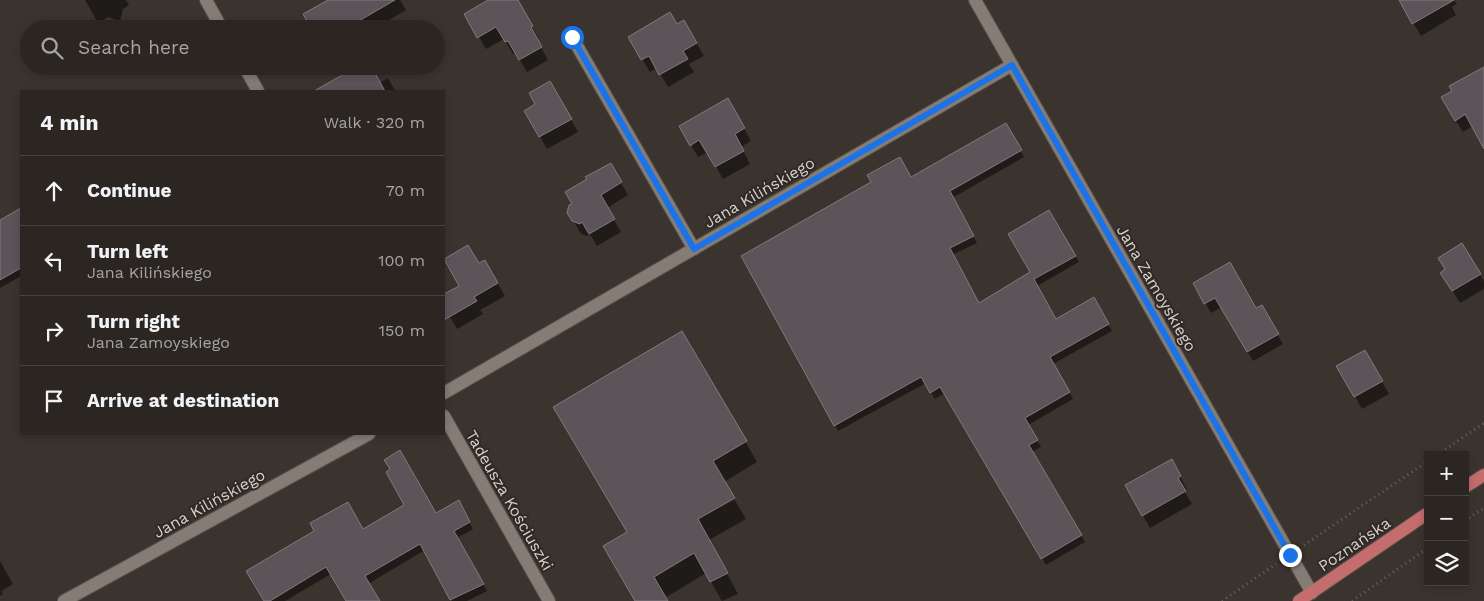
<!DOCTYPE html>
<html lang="en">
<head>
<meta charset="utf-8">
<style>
	:root { --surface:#2c2622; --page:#342e2a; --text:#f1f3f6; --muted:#a6a5a5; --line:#484340 }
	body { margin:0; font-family:"Work Sans",sans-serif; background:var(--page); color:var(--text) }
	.controls { position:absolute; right:15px; bottom:15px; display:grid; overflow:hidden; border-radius:0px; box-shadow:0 2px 8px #0003 }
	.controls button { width:45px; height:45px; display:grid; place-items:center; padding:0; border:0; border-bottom:1px solid var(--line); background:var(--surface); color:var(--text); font:25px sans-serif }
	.stop { position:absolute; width:15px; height:15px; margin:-11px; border:4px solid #1a73e8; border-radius:50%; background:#fff }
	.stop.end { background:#1a73e8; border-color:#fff; box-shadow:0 1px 5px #0008 }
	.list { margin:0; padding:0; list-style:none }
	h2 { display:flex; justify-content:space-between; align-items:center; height:65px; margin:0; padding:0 20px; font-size:21px }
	h2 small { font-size:16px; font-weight:400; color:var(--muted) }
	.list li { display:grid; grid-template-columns:32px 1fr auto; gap:15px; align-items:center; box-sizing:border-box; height:70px; padding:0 20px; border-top:1px solid var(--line) }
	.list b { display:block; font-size:19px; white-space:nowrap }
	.list p { margin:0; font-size:16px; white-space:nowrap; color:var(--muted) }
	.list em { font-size:16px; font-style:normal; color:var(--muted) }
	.icon { flex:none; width:28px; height:28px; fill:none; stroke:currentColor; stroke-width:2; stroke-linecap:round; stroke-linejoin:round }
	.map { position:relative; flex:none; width:1484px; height:601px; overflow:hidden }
	.search { position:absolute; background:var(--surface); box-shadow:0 2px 8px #0003; left:20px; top:20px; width:425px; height:55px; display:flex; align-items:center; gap:12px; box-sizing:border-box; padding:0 18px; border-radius:28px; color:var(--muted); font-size:19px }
	.panel { position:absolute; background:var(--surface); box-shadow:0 2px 8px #0003; left:20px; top:90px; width:425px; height:345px; border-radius:0px }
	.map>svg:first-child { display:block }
</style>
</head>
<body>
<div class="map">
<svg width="1484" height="601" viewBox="0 0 1484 601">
	<rect width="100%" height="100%" fill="#3b332e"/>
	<g fill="#0007">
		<path d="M 85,0 L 126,0 L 129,5 L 123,9 L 120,21 L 108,17 L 98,23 Z"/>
		<path d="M 330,0 L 400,0 L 406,10 L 374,29 L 312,29 Z"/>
		<path d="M 486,0 L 517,0 L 539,39 L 537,40 L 548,60 L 527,72 L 516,53 L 513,54 L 504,39 L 486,49 L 466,14 L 487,2 Z"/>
		<path d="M 1400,0 L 1454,0 L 1457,4 L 1452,7 L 1456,15 L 1421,36 Z"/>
		<path d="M 684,22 L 704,56 L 689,64 L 694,72 L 668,87 L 657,68 L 650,72 L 629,37 L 677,26 Z"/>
		<path d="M 334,66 L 348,66 L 346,75 L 379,83 L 388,78 L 395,91 L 334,91 L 330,84 L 341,78 Z"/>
		<path d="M 1484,76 L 1484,141 L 1473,126 L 1463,132 L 1456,121 L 1471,112 Z"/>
		<path d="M 550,83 L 578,132 L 547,149 L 526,111 L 537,105 Z"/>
		<path d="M 727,99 L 751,141 L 741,147 L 750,164 L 723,179 L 708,152 L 698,157 L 680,126 Z"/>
		<path d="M 1005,124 L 1024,157 L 952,198 L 977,243 L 952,255 L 979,304 L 1032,273 L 1049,211 L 1079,262 L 1037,286 L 1056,320 L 1094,299 L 1112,331 L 1053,364 L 1073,399 L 1028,425 L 1041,447 L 1032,452 L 1085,542 L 1046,565 L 945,393 L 935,399 L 926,383 L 838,431 L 742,256 L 911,178 Z"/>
		<path d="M 611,165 L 628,195 L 607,208 L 621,232 L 597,246 L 590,234 L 587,236 L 581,234 L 569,213 Z"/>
		<path d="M 20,210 L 21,276 L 0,288 L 0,221 Z"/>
		<path d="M 1462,245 L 1484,281 L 1484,289 L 1460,303 L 1449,285 L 1447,270 Z"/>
		<path d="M 485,261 L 505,296 L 480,310 L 483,314 L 457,329 L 444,306 L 444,295 L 460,286 Z"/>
		<path d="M 1195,283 L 1256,310 L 1261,306 L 1283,344 L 1253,361 L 1222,307 L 1211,313 Z"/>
		<path d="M 682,332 L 757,462 L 724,482 L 746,519 L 709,540 L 738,594 L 722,601 L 706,573 L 665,598 L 666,601 L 636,601 L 628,533 Z"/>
		<path d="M 1365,351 L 1389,394 L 1362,409 L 1338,366 Z"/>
		<path d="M 1171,460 L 1187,489 L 1184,491 L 1192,504 L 1150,528 L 1126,485 Z"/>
		<path d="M 458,502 L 473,529 L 457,538 L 487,591 L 467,601 L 452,601 L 425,550 L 368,584 L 379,601 L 353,601 L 331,574 L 285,601 L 265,601 L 363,531 L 436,515 Z"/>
		<path d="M 0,561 L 13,584 L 1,591 L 3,594 L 0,596 Z"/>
	</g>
	<g fill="#5d545a" stroke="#82787e">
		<path d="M 328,0 L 395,0 L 345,29 L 311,29 L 303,14 Z"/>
		<path d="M 488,0 L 518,0 L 533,26 L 531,27 L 542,47 L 519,60 L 508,41 L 505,42 L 496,27 L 477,38 L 464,14 Z"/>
		<path d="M 1399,0 L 1454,0 L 1412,24 Z"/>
		<path d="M 670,12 L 677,24 L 684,20 L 697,43 L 683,51 L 688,59 L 659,75 L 649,56 L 641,60 L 628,37 Z"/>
		<path d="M 358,66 L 371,66 L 385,91 L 314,91 Z"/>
		<path d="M 1484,67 L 1484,149 L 1465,114 L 1455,121 L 1441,97 L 1452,91 L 1449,86 Z"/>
		<path d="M 550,81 L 572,119 L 539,137 L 524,111 L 535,104 L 529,93 Z"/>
		<path d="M 728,98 L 745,128 L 735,134 L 744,151 L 715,167 L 699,140 L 690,146 L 679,126 Z"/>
		<path d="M 1006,123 L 1022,150 L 950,191 L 974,236 L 950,248 L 979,303 L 1030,272 L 1008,234 L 1049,210 L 1076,256 L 1034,279 L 1056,319 L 1094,297 L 1109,324 L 1050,357 L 1070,392 L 1025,418 L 1038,440 L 1029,445 L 1082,535 L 1041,559 L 940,387 L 930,393 L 921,377 L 834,426 L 741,256 L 871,182 L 867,175 L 900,157 L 911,177 Z"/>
		<path d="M 611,163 L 622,182 L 601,195 L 615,219 L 589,234 L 582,222 L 580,224 L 572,221 L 567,213 L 569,205 L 572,204 L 565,192 L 587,179 L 585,177 Z"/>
		<path d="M 21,208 L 21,268 L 0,280 L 0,220 Z"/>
		<path d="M 1462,243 L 1481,274 L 1452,291 L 1440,273 L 1445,269 L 1438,258 Z"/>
		<path d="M 468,245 L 479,263 L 485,260 L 498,283 L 474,297 L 477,301 L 444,320 L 444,294 L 459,286 L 444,259 Z"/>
		<path d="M 1230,262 L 1256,308 L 1262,305 L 1279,334 L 1247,352 L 1215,298 L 1204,304 L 1193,283 Z"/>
		<path d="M 682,331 L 747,441 L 713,461 L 735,498 L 698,519 L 728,573 L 710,582 L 694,553 L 654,577 L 668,601 L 635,601 L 603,546 L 627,532 L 553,407 Z"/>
		<path d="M 1365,350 L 1383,381 L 1354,397 L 1336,366 Z"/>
		<path d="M 400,450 L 436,513 L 459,500 L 470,522 L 454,531 L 484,584 L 450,600 L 420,544 L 365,576 L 380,601 L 346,601 L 326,567 L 270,601 L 264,601 L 246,571 L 314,531 L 310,523 L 348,502 L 363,529 L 404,505 L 386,472 L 390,469 L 384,460 Z"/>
		<path d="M 1172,459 L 1181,476 L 1178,478 L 1186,491 L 1142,516 L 1125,485 Z"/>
	</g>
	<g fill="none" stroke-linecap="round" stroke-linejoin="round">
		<g stroke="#58524d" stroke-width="14">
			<g id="minor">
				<path d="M 206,0 L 222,29"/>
				<path d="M 975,0 L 1312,593"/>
				<path d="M 572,37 L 694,249"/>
				<path d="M 244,66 L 258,91"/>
				<path d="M 444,393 L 1012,65"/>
				<path d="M 444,416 L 549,601"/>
				<path d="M 64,601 L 369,434"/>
			</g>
		</g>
		<g stroke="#58524d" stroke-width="14">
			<g id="major">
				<path d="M 1465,487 L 1484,475"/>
				<path d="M 1299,601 L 1428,513"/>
			</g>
		</g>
		<g stroke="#6a635e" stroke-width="3" stroke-dasharray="1 4" stroke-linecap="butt">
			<path d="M 1437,455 L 1484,423"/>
			<path d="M 1465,521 L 1484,508"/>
			<path d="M 1304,545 L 1428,461"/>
			<path d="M 1222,601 L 1276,564"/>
			<path d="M 1352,601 L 1428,548"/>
		</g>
		<use href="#minor" stroke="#857c76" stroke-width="12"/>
		<use href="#major" stroke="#c56d6d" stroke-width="12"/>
	</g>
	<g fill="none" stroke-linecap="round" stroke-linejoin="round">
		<path stroke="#1a73e8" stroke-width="6" d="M 572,37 L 694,249 L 1012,65 L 1290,555"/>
	</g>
	<g text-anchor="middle" stroke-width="4" stroke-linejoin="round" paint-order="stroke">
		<g font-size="16" fill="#d6d1cd" stroke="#312924">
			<text transform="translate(759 192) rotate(-30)" y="6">Jana Kilińskiego</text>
			<text transform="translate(1157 288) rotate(60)" y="6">Jana Zamoyskiego</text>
			<text transform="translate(510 500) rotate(60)" y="6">Tadeusza Kościuszki</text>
			<text transform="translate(209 503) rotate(-29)" y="6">Jana Kilińskiego</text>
			<text transform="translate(1354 544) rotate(-34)" y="6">Poznańska</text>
		</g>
	</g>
</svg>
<div class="controls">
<button>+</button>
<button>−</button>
<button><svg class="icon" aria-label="layers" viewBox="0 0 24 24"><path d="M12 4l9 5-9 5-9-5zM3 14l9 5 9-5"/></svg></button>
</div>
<div class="stop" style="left:572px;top:37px"></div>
<div class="stop end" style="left:1290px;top:555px"></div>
<div class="search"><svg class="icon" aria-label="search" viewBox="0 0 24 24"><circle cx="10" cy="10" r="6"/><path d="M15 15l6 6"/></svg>Search here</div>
<section class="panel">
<h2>4 min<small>Walk · 320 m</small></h2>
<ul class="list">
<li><svg class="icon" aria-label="ahead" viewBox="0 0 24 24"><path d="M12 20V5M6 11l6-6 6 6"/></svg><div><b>Continue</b></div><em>70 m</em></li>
<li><svg class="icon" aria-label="left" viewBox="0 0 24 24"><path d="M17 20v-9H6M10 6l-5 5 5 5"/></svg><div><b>Turn left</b><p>Jana Kilińskiego</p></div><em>100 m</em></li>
<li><svg class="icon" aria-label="right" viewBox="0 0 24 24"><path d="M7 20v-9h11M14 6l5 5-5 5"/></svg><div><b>Turn right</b><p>Jana Zamoyskiego</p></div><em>150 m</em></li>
<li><svg class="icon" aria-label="arrive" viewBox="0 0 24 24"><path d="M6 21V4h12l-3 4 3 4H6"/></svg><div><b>Arrive at destination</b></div></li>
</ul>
</section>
</div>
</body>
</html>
